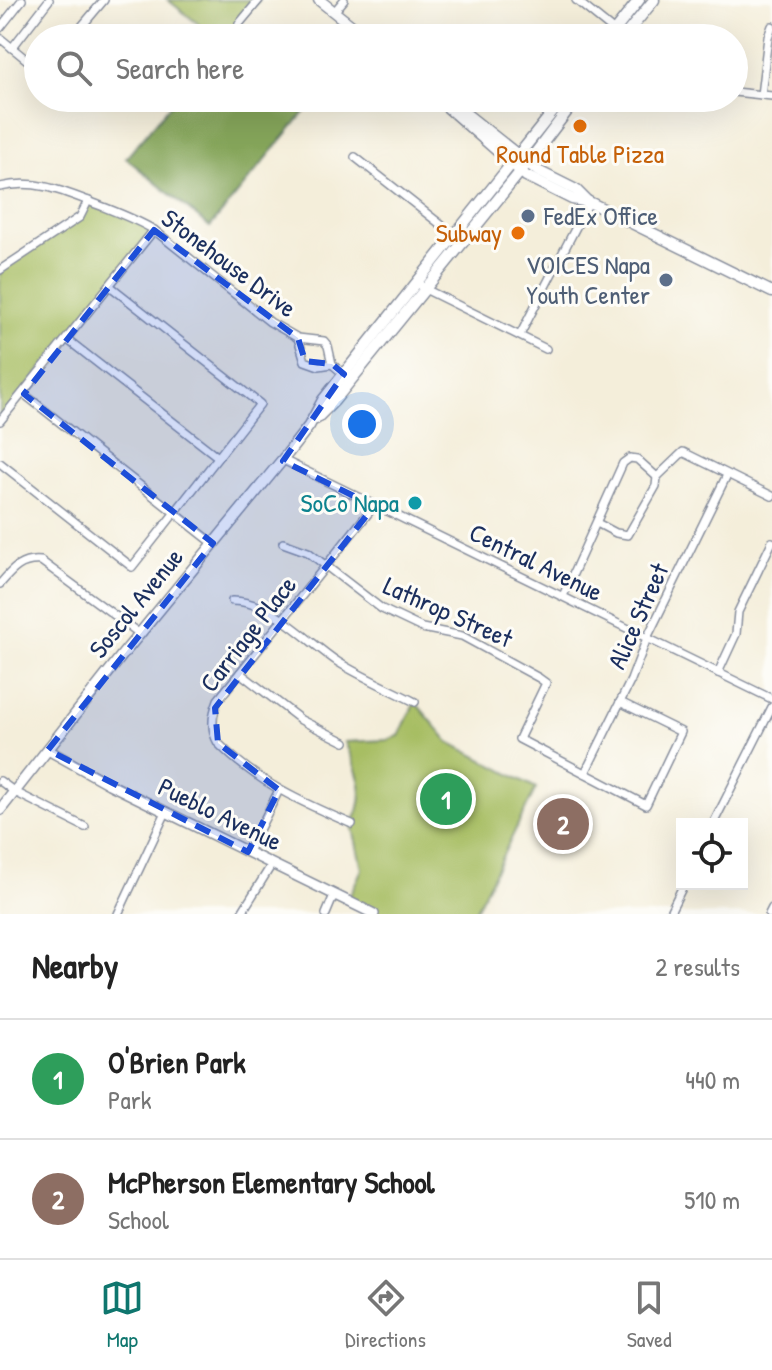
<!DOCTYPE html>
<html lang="en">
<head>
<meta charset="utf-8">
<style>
	:root { --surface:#fff; --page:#f6f6f6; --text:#222; --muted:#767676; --line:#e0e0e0; --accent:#0f766e }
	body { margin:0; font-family:"Patrick Hand",sans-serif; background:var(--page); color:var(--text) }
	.controls { position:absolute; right:24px; bottom:24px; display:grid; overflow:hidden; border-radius:0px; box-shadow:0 8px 32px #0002 }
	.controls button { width:72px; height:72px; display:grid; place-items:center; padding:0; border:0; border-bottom:2px solid var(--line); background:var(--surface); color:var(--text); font:40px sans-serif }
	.you { position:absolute; left:362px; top:424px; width:28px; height:28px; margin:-20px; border:6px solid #fff; border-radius:50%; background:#1a73e8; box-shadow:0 0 0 12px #1a73e833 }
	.badge { display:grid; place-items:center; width:52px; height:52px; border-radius:50%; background:var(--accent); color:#fff; font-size:26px; font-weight:700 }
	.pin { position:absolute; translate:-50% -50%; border:4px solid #fff; box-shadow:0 2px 8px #0006 }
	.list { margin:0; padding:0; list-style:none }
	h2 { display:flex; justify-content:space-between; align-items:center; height:104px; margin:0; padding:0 32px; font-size:34px }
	h2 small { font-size:26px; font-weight:400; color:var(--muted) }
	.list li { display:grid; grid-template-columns:52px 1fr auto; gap:24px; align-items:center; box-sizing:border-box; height:120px; padding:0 32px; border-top:2px solid var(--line) }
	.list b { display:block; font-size:30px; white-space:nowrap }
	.list p { margin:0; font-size:26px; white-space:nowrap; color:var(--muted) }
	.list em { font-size:26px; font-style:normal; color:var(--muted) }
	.icon { flex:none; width:44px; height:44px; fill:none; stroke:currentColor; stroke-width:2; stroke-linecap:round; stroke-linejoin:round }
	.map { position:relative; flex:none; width:772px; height:914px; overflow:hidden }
	.search { position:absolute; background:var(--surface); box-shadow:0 8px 32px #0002; left:24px; right:24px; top:24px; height:88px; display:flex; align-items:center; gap:20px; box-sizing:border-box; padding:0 28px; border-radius:44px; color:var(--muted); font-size:30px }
	.sheet { height:344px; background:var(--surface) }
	nav { display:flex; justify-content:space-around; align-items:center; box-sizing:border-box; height:112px; border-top:2px solid var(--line); background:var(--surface); font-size:22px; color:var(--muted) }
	nav a { display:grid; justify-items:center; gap:4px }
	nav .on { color:var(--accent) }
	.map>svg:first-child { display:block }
</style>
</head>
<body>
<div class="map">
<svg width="772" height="914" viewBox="0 0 772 914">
	<rect width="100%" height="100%" fill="#fdfcf7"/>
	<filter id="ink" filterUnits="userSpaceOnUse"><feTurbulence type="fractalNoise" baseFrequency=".0125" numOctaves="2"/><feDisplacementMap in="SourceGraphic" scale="16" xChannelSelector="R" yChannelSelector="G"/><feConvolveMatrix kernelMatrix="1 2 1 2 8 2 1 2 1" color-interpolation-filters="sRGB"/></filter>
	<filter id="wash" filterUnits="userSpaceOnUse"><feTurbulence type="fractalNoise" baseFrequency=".006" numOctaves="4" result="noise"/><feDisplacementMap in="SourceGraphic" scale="32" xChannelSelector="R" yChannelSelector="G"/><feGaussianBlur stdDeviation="1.8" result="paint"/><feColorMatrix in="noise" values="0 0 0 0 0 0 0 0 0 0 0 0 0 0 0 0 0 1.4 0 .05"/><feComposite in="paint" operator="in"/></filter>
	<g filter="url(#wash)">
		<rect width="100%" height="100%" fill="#f4eeda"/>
		<g fill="#a7be64" stroke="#617661" stroke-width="2">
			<path d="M 168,0 L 259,0 L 225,38 L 216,38 Z"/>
			<path d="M 88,201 L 154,230 L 0,421 L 0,269 L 80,217 Z"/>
			<path d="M 415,702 L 449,742 L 536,788 L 474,914 L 374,914 L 347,901 L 362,869 L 352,824 C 370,794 357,771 345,742 L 387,740 L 399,736 Z"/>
		</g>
		<path fill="#85a55a" stroke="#506a5c" stroke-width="2" d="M 176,98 L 316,98 L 210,227 L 126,158 Z"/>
	</g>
	<g filter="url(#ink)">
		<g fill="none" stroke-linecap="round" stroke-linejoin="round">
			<g stroke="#888e9c" stroke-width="10">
				<g id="minor">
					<path d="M 576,0 L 618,34"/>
					<path d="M 334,12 L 344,0"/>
					<path d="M 239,24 L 259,0"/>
					<path d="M 0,28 L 22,0"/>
					<path d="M 0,38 L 38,69"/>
					<path d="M 72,38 L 104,0"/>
					<path d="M 12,48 L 49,0"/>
					<path d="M 734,92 L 772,96"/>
					<path d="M 761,95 L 768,37 L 772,26"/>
					<path d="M 355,157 L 463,242"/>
					<path d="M 0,187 C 34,179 60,190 91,202 C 113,211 134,218 154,230 L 270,322 L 298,338 L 324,341 L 328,346 L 332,364 L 346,376"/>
					<path d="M 0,270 L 80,217 L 88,201"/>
					<path d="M 418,283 L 425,289 L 546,349"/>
					<path d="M 520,335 L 589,202"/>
					<path d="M 298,338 L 305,361 L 319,366 L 332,364"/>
					<path d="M 68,340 L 218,457"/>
					<path d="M 24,394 L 213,543"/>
					<path d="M 0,421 L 154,230"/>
					<path d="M 283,460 L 772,699"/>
					<path d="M 0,463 L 132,567 L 260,404 L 110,286"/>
					<path d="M 597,523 L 616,533 L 628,535 L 656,486 L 657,477 L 683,452 L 772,496"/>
					<path d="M 283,543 L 308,552 L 382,609 L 422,628 L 462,636 L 539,678 L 546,683 L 519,739 L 646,805 L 681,732 L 620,702"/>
					<path d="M 0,584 C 12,570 21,559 41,561 L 140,634"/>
					<path d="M 563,596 L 623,463 L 630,458 L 637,459 L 657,477"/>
					<path d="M 232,601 C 273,601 306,641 338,662 C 362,677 390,689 415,702"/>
					<path d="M 240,673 L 301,720 L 345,742"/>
					<path d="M 718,673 L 736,634 L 738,612 L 772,542"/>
					<path d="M 585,773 L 631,680 L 647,638 L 727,475"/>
					<path d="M 0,781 L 15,792 L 85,827"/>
					<path d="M 352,824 C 303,803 256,782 218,743 C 210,729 212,715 218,700 L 374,506"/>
					<path d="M 713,824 L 772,707"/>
					<path d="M 248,852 L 279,790"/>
					<path d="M 118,914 L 166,812"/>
					<path d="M 241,914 L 272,864"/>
					<path d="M 326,914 L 334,895"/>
					<path d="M 669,914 L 684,884"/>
					<path d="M 769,914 L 772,908"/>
				</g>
			</g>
			<g stroke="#888e9c" stroke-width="12">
				<path id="tertiary" d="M 48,750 L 109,784 L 374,914"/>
			</g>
			<g stroke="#888e9c" stroke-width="13">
				<g id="secondary">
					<path d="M 319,0 L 367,38"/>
					<path d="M 609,38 L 639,0"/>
					<path d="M 623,38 L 654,0"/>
					<path d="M 437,98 L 526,176 L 572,199 L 589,202 L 772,292"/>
					<path d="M 446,98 L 538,171 L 576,190 L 587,201"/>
					<path d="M 316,419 L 334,401 L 533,156 L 577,98"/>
					<path d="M 0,810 L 123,654 L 288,453 L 309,426 L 323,400 L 564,98"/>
				</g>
			</g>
			<use href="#minor" stroke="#fff" stroke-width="7"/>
			<use href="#tertiary" stroke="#fff" stroke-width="9"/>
			<use href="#secondary" stroke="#fff" stroke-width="10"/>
		</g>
	</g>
	<path fill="#1d4ed8" fill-opacity="0.2" stroke="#1d4ed8" stroke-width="6" stroke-dasharray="16 10" stroke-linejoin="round" d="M 154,230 L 298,338 L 305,361 L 332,364 L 344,374 L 283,461 L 374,506 L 215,708 L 218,743 L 279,790 L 248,852 L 48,750 L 213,543 L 24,394 Z"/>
	<g fill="#e8710a" stroke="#fdfcf7" stroke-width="3">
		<circle cx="580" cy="126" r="8"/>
		<circle cx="518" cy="233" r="8"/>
	</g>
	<g fill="#5c6f8a" stroke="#fdfcf7" stroke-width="3">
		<circle cx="528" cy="216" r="8"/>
		<circle cx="666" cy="280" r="8"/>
	</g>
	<circle fill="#0f9aa8" stroke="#fdfcf7" stroke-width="3" cx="415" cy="503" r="8"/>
	<g text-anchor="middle" stroke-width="6" stroke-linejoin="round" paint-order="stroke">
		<g font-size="26" fill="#c56008" stroke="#fdfcf7">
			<text x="580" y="163">Round Table Pizza</text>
			<text x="502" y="242" text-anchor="end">Subway</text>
		</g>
		<g font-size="26" fill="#4e5e75" stroke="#fdfcf7" text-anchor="start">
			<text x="544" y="225">FedEx Office</text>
			<text x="650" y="274" text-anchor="end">VOICES Napa<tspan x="650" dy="30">Youth Center</tspan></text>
		</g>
		<g font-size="26" fill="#1b2f5e" stroke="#fdfcf7">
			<text transform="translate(229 263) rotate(37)" y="9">Stonehouse Drive</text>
			<text transform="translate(536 562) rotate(26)" y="9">Central Avenue</text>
			<text transform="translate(136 603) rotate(-51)" y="9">Soscol Avenue</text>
			<text transform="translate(448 612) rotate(24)" y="9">Lathrop Street</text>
			<text transform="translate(638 616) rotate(-66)" y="9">Alice Street</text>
			<text transform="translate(248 634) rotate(-52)" y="9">Carriage Place</text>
			<text transform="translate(220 814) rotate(26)" y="9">Pueblo Avenue</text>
		</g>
		<g font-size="26" fill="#0d838f" stroke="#fdfcf7" text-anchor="end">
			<text x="399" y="512">SoCo Napa</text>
		</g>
	</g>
</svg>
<div class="controls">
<button><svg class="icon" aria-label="locate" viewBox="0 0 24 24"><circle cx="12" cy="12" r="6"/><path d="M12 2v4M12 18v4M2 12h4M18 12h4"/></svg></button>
</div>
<div class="you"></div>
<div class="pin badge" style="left:446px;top:799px;background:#2e9e5b">1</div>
<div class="pin badge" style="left:563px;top:824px;background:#8d6e63">2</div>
<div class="search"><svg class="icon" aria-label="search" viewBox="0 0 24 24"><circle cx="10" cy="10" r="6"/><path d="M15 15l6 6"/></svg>Search here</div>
</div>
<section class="sheet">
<h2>Nearby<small>2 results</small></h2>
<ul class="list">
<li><span class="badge" style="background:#2e9e5b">1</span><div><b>O'Brien Park</b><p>Park</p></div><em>440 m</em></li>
<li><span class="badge" style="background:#8d6e63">2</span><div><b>McPherson Elementary School</b><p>School</p></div><em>510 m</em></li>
</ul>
</section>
<nav>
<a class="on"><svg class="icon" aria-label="map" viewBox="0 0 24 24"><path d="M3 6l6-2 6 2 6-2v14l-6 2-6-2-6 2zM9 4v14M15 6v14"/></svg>Map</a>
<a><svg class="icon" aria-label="directions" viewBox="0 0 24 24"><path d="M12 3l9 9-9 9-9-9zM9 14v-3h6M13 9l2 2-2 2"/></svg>Directions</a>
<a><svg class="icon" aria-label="saved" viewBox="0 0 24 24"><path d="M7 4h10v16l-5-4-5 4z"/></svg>Saved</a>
</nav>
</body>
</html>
